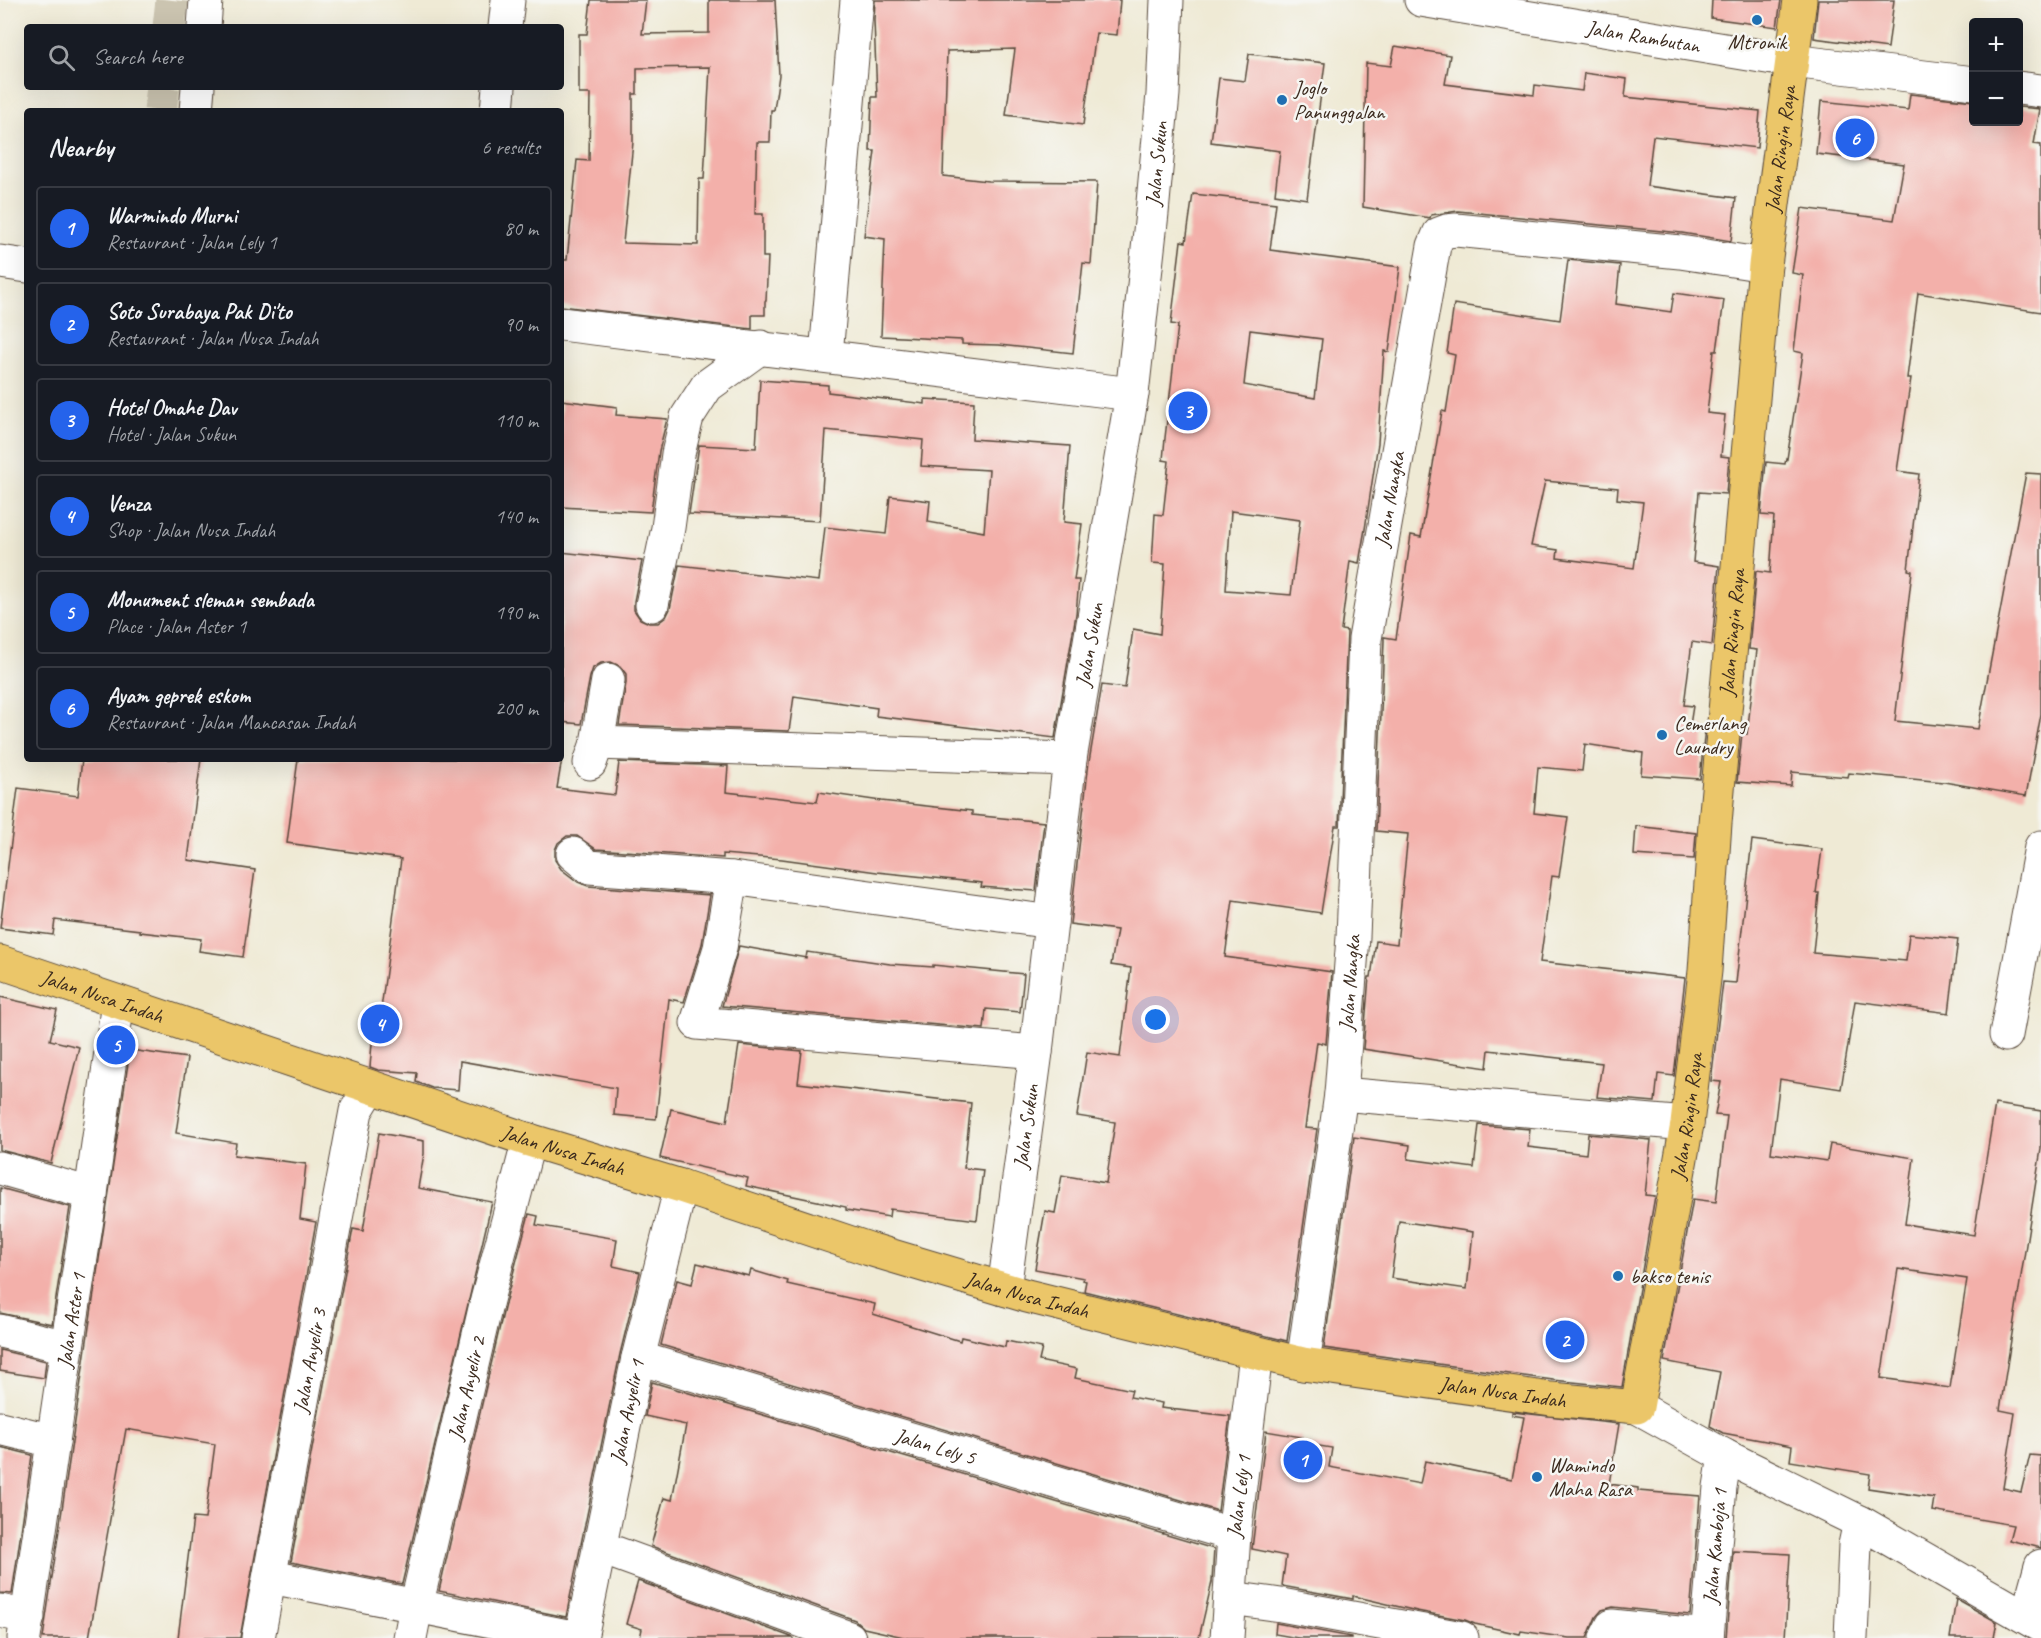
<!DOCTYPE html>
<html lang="en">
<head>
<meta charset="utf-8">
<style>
	:root { --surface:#171b24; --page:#20242c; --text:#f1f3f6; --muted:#9ea1a6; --line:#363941; --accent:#2563eb }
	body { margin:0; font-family:Caveat,sans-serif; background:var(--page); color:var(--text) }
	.controls { position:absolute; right:18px; top:18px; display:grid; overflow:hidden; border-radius:6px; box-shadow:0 6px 24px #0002 }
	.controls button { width:54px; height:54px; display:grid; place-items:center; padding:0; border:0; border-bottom:2px solid var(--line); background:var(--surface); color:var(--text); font:30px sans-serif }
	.you { position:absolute; left:1156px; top:1020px; width:21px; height:21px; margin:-15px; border:4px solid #fff; border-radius:50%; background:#1a73e8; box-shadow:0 0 0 9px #1a73e833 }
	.badge { display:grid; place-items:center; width:39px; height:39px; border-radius:50%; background:var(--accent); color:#fff; font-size:20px; font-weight:700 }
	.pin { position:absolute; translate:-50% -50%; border:3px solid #fff; box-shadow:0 2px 6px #0006 }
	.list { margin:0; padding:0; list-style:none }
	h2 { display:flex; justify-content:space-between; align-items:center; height:78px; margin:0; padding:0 24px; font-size:26px }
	h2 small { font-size:20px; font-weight:400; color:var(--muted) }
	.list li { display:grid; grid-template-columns:39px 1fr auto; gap:18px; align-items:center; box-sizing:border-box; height:84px; margin:0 12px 12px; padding:0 12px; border:2px solid var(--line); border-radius:6px }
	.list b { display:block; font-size:22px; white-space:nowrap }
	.list p { margin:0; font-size:20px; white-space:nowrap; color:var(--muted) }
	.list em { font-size:20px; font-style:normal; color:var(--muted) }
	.icon { flex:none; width:33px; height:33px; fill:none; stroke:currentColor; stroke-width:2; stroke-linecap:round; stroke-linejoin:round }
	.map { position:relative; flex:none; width:2041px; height:1638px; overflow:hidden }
	.search { position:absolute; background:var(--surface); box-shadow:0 6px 24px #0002; left:24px; top:24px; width:540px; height:66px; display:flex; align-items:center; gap:15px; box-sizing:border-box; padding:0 21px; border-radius:6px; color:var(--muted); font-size:22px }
	.panel { position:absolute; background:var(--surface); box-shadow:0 6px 24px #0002; left:24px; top:108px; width:540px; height:654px; border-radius:6px }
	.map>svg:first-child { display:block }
</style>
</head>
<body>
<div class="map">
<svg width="2041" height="1638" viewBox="0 0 2041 1638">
	<rect width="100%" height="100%" fill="#f6f6f2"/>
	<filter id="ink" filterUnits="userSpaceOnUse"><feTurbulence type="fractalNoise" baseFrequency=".0167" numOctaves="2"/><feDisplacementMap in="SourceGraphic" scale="12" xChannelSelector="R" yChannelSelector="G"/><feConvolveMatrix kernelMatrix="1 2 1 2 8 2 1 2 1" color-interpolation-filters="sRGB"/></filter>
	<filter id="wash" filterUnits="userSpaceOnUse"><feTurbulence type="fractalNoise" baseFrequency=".008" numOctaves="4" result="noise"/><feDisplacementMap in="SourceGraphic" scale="24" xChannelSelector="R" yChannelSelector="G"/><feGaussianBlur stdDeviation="1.35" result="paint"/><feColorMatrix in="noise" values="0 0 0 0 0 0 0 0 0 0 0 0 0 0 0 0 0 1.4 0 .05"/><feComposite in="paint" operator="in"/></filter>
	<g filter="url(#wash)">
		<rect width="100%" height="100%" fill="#efead5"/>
		<g id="blocks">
			<g fill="#f3b0aa" fill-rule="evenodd">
				<path d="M 591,0 L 646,0 L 642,34 L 709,33 L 709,0 L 775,0 L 779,75 L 774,110 L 771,110 L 770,142 L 757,142 L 755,214 L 763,214 L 763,257 L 768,257 L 766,301 L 765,301 L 765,315 L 752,315 L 752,329 L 561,306 L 561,260 L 567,260 L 577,160 L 589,161 L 590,94 L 579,94 L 579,34 L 587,34 ZM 710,67 L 704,179 L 699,179 L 698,245 L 623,243 L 633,142 L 633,94 L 637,94 L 637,68 Z"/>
				<path d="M 875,0 L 1120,0 L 1117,35 L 1096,33 L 1083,125 L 1006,115 L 1015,49 L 947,51 L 943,176 L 988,181 L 1097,182 L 1091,264 L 1083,263 L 1073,353 L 999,345 L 962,344 L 962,340 L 881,336 L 885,239 L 864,236 L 875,151 L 870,151 L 872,97 L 877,97 L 874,20 Z"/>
				<path d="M 1712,0 L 1781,0 L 1777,27 L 1711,18 Z"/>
				<path d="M 1818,0 L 1894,0 L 1888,48 L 1814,38 Z"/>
				<path d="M 1395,46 L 1450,55 L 1445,84 L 1534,95 L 1535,85 L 1582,91 L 1584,73 L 1627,79 L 1625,97 L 1760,111 L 1757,148 L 1653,136 L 1647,186 L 1736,198 L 1731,241 L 1682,233 L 1458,211 L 1431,215 L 1430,218 L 1363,207 L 1366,63 L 1391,66 Z"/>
				<path d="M 1249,54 L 1325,63 L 1307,199 L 1275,194 L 1280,151 L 1211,142 L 1219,78 L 1245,81 Z"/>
				<path d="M 1910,94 L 1974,101 L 1974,122 L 2019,122 L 2019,107 L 2040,109 L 2034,144 L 2041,145 L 2041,312 L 1918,293 L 1907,378 L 1911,378 L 1897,471 L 1919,474 L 1908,570 L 1912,571 L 1895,721 L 1978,729 L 2026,473 L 2041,474 L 2041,714 L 2026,796 L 1944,782 L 1849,773 L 1848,777 L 1792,772 L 1791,786 L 1737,782 L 1742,733 L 1747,734 L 1757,650 L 1749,649 L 1756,571 L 1770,573 L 1774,516 L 1761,515 L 1766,462 L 1785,464 L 1786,458 L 1787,459 L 1803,353 L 1794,351 L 1803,275 L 1792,273 L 1802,208 L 1894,220 L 1904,164 L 1816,154 L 1821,101 L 1908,110 Z"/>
				<path d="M 1193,194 L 1276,203 L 1270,250 L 1400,267 L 1389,352 L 1384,351 L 1378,443 L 1365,529 L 1359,563 L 1350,561 L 1341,630 L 1347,631 L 1339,826 L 1335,826 L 1321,913 L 1233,900 L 1225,957 L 1332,972 L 1326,1044 L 1317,1042 L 1305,1128 L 1317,1129 L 1287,1341 L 1084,1291 L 1086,1281 L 1083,1280 L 1084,1278 L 1035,1269 L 1045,1211 L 1055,1213 L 1062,1175 L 1106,1183 L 1115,1122 L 1077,1116 L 1087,1052 L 1120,1057 L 1131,968 L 1111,965 L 1117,930 L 1070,924 L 1089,762 L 1102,685 L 1125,688 L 1133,629 L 1160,634 L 1165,564 L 1152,563 L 1155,514 L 1163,515 L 1169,461 L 1163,460 L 1165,438 L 1178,325 L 1171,324 L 1181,241 L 1186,242 ZM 1250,330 L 1322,339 L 1315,398 L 1244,385 ZM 1231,511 L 1300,520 L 1291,595 L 1226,590 Z"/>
				<path d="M 1568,260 L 1620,265 L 1616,304 L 1671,312 L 1674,293 L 1724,300 L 1717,351 L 1714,351 L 1707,413 L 1725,415 L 1721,456 L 1729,457 L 1726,494 L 1699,492 L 1693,562 L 1719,566 L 1712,645 L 1692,642 L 1684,705 L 1693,706 L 1690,725 L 1705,727 L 1700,779 L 1641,775 L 1643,753 L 1585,744 L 1582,771 L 1538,767 L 1534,813 L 1568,817 L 1559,877 L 1552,876 L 1540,962 L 1685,978 L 1674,1076 L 1658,1074 L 1655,1102 L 1597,1097 L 1602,1063 L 1489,1050 L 1487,1068 L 1363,1049 L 1369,977 L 1371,977 L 1376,941 L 1397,944 L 1408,834 L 1376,831 L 1384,641 L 1384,637 L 1396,639 L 1411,535 L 1421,537 L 1442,411 L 1446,412 L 1455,355 L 1447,353 L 1454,304 L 1560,320 ZM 1545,481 L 1618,488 L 1617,499 L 1643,502 L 1634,568 L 1557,558 L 1558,550 L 1531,546 Z"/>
				<path d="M 760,380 L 828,385 L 828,392 L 925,404 L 925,399 L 974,402 L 972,439 L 1070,446 L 1064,522 L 1082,524 L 1074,580 L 1079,580 L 1076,614 L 1055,738 L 876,716 L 877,708 L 794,696 L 789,731 L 619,725 L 626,683 L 626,674 L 620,666 L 611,662 L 601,663 L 593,668 L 590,677 L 581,724 L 561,722 L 561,552 L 642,561 L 634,601 L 634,610 L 640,619 L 649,623 L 658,623 L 666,617 L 670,609 L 679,565 L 819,581 L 825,527 L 886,534 L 890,496 L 930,501 L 928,522 L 984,532 L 989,470 L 921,466 L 923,440 L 826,430 L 820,521 L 689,514 L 699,445 L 756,448 Z"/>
				<path d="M 561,400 L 617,407 L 616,415 L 667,419 L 659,451 L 651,512 L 561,507 Z"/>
				<path d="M 82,759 L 201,759 L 188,860 L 255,870 L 243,957 L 199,951 L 201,939 L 140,932 L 140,930 L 55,920 L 53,935 L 0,928 L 18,788 L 78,796 Z"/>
				<path d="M 298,759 L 562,759 L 557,788 L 615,795 L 619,762 L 728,766 L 726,792 L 817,802 L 819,792 L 881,801 L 972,811 L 972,815 L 1044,822 L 1036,891 L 981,887 L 982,883 L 877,872 L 782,859 L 723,854 L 723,858 L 596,849 L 577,836 L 567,836 L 558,843 L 555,850 L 555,860 L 561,869 L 578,882 L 588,886 L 710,895 L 702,944 L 684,1002 L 669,999 L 656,1119 L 614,1115 L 616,1088 L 460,1061 L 458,1090 L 432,1088 L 416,1082 L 417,1073 L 378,1070 L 370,1067 L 375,1008 L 381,1009 L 401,859 L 287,843 Z"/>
				<path d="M 1636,826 L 1696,833 L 1694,859 L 1634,855 Z"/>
				<path d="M 1752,840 L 1822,849 L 1816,893 L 1819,893 L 1813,953 L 1906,961 L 1909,934 L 1958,939 L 1949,1013 L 1855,1001 L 1841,1089 L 1780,1079 L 1771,1153 L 1827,1161 L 1830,1144 L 1914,1158 L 1905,1224 L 1974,1235 L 1995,1104 L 2041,1111 L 2041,1149 L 2000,1410 L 2015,1413 L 2003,1488 L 2021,1492 L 2030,1455 L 2041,1456 L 2041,1548 L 2009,1540 L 2013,1525 L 1932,1511 L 1934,1498 L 1868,1488 L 1870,1474 L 1790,1461 L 1792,1446 L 1723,1433 L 1710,1426 L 1720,1372 L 1664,1361 L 1693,1199 L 1716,1202 L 1727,1116 L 1715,1115 L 1721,1082 L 1711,1081 L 1723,982 L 1736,983 ZM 1898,1269 L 1967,1279 L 1950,1388 L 1881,1378 Z"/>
				<path d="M 739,946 L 806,958 L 807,952 L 890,964 L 933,967 L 933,965 L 1024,974 L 1020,1012 L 986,1009 L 984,1029 L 722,1006 Z"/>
				<path d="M 0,997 L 57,1010 L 50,1040 L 79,1047 L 51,1163 L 0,1150 Z"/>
				<path d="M 739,1045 L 802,1051 L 798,1083 L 971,1103 L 964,1168 L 983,1170 L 977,1220 L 890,1209 L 889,1217 L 846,1210 L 846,1207 L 746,1186 L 748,1178 L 660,1158 L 671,1109 L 727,1122 Z"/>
				<path d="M 130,1050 L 187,1058 L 176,1133 L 236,1143 L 234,1155 L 306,1164 L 300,1219 L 316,1222 L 240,1638 L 178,1638 L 193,1518 L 205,1519 L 215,1444 L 126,1429 L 89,1638 L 43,1638 Z"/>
				<path d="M 1479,1125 L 1530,1129 L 1528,1147 L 1586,1154 L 1588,1134 L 1651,1140 L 1645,1195 L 1655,1196 L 1622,1387 L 1553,1380 L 1324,1348 L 1354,1137 L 1410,1145 L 1408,1159 L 1474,1168 ZM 1399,1221 L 1473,1232 L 1467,1289 L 1391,1278 Z"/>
				<path d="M 379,1133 L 424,1141 L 424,1154 L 418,1188 L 492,1202 L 402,1584 L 291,1562 L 353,1229 L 363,1231 Z"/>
				<path d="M 0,1188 L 70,1207 L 52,1324 L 0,1313 Z"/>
				<path d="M 529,1214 L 538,1216 L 536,1225 L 617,1239 L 613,1266 L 640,1272 L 620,1354 L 566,1617 L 439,1591 L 505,1304 Z"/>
				<path d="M 697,1263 L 749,1276 L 751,1270 L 788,1281 L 787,1284 L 875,1304 L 873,1314 L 960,1341 L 961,1337 L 1005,1347 L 1006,1341 L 1042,1348 L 1039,1361 L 1077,1369 L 1075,1378 L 1132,1390 L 1130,1397 L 1162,1403 L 1161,1408 L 1230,1416 L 1218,1511 L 661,1345 L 677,1280 L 692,1284 Z"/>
				<path d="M 0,1350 L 46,1361 L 44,1378 L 0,1371 Z"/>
				<path d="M 652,1382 L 1214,1549 L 1212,1582 L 1199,1638 L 908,1638 L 864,1628 L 855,1620 L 651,1546 L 664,1498 L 672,1500 L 686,1425 L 645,1416 Z"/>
				<path d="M 1512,1412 L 1619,1424 L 1609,1484 L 1638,1488 L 1638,1491 L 1700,1496 L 1690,1615 L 1613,1607 L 1602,1610 L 1596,1617 L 1587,1638 L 1569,1638 L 1521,1631 L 1520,1634 L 1475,1624 L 1465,1620 L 1417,1611 L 1353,1596 L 1353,1599 L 1282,1586 L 1286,1556 L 1252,1549 L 1266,1431 L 1302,1437 L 1301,1443 L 1332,1448 L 1329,1467 L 1420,1484 L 1425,1461 L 1512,1479 L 1524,1417 L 1512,1415 Z"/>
				<path d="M 0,1447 L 32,1455 L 12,1594 L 0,1593 Z"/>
				<path d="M 1733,1551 L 1790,1554 L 1785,1638 L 1726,1638 Z"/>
				<path d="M 638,1581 L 794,1638 L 640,1638 L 642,1629 L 626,1624 Z"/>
				<path d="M 1956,1599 L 1997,1622 L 1994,1638 L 1950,1638 Z"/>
				<path d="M 1276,1623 L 1351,1637 L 1351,1638 L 1298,1638 L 1275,1634 Z"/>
			</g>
		</g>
	</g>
	<g filter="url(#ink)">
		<use href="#blocks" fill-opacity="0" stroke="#564739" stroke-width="1.5"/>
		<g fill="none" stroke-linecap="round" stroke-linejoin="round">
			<g stroke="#cbc4b0" stroke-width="33" stroke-dasharray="33 16" stroke-linecap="butt">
				<path d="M 169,27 L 172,0"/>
				<path d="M 160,111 L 163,87"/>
			</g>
			<g stroke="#564739" stroke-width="35">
				<g id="minor">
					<path id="s1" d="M 1421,0 L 1792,61 L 1974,83"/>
					<path d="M 204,27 L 206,0"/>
					<path d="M 505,27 L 508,0"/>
					<path d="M 2018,88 L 2041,91"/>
					<path d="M 196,111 L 198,87"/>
					<path d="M 497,111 L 499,87"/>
					<path d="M 0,262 L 27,266"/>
					<path d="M 561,324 L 1132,394"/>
					<path d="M 826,355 L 857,0"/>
					<path d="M 652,605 L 668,528 L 678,454 L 687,417 L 707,386 L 761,347"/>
					<path d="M 597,743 L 1070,759"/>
					<path d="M 590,763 L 597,743 L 608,680"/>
					<path d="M 573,854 L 589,867 L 732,878 L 1051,922"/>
					<path d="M 732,878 L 720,948 L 697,1023 L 1036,1052"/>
					<path d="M 2006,1035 L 2041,847"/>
					<path d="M 1341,1094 L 1687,1124"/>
					<path d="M 0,1168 L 91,1194"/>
					<path id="s2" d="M 1004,1289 L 1036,1052 L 1070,759 L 1132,394 L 1152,213 L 1163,94 L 1167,0"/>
					<path d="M 0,1331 L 67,1347"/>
					<path id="s3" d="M 638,1358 L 1234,1535"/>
					<path id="s4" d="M 1303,1364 L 1341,1094 L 1353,937 L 1365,639 L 1434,246 L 1439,234 L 1447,231 L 1456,230 L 1680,252 L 1765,265"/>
					<path d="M 1637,1407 L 1725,1456 L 1860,1522 L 2041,1626"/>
					<path d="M 0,1428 L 53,1441"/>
					<path d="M 599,1547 L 849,1638"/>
					<path d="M 271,1577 L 577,1638"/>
					<path d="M 1230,1598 L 1281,1605 L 1462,1638"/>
					<path d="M 0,1611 L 28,1617"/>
					<path d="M 2027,1617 L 2041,1566"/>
					<path id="s5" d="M 24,1638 L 67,1347 L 91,1194 L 118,1002"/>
					<path id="s6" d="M 258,1638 L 356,1111 L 370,1088"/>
					<path id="s7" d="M 410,1638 L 416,1607 L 487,1300 L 529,1140"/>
					<path id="s8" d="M 581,1638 L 638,1358 L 681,1186"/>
					<path id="s9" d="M 1227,1638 L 1234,1535 L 1256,1354"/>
					<path d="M 1606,1638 L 1612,1626 L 1707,1636"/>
					<path id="s10" d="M 1707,1638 L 1720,1487 L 1725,1456"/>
					<path d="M 1851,1638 L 1855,1545 L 1860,1522"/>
				</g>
			</g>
			<g stroke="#564739" stroke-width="35">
				<g id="major">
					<path id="s11" d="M 0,962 L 529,1140 L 681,1186 L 869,1249 L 1027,1296 L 1303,1364 L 1551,1399 L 1637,1407 L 1687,1124 L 1705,971 L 1715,823 L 1765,265 L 1800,0"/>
				</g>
			</g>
			<use href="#minor" stroke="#fff" stroke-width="33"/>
			<use href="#major" stroke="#ebc669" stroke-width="33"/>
		</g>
	</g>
	<g fill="#1f6fb2" stroke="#f6f6f2" stroke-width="2">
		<circle cx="1757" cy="20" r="6"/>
		<circle cx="1282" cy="100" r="6"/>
		<circle cx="1662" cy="735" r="6"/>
		<circle cx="1618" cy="1276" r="6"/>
		<circle cx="1537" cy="1477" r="6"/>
	</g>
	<g text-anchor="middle" stroke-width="5" stroke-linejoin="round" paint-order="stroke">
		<g font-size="21" fill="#3b2a1e" stroke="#f6f6f2">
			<text dy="7" stroke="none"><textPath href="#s1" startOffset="225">Jalan Rambutan</textPath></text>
			<text dy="7" stroke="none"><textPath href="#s11" startOffset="2968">Jalan Ringin Raya</textPath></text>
			<text dy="7" stroke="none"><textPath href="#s2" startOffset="1136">Jalan Sukun</textPath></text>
			<text dy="7" stroke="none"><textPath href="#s4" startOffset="870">Jalan Nangka</textPath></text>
			<text dy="7" stroke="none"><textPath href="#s11" startOffset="2482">Jalan Ringin Raya</textPath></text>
			<text dy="7" stroke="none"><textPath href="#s2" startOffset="650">Jalan Sukun</textPath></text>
			<text dy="7" stroke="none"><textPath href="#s4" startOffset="384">Jalan Nangka</textPath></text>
			<text dy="7" stroke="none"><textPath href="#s11" startOffset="108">Jalan Nusa Indah</textPath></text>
			<text dy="7" stroke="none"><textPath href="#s11" startOffset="1996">Jalan Ringin Raya</textPath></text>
			<text dy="7" stroke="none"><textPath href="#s2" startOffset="164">Jalan Sukun</textPath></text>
			<text dy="7" stroke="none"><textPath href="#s11" startOffset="594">Jalan Nusa Indah</textPath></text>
			<text dy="7" stroke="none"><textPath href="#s11" startOffset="1080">Jalan Nusa Indah</textPath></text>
			<text dy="7" stroke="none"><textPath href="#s5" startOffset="321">Jalan Aster 1</textPath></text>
			<text dy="7" stroke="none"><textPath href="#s6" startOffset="282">Jalan Anyelir 3</textPath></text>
			<text dy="7" stroke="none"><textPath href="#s7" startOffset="256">Jalan Anyelir 2</textPath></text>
			<text dy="7" stroke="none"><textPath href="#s11" startOffset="1566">Jalan Nusa Indah</textPath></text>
			<text dy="7" stroke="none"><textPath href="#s8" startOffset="231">Jalan Anyelir 1</textPath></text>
			<text dy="7" stroke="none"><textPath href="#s3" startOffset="310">Jalan Lely 5</textPath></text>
			<text dy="7" stroke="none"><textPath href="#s9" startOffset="142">Jalan Lely 1</textPath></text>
			<text dy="7" stroke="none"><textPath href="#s10" startOffset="92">Jalan Kamboja 1</textPath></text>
		</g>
		<g font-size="21" fill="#3b2a1e" stroke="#f6f6f2" text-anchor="start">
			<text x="1757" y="49" text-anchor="middle">Mtronik</text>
			<text x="1294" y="95">Joglo<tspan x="1294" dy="24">Panunggalan</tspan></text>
			<text x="1674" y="730">Cemerlang<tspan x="1674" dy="24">Laundry</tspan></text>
			<text x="1630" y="1283">bakso tenis</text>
			<text x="1549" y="1472">Wamindo<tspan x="1549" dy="24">Maha Rasa</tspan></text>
		</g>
	</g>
</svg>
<div class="controls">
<button>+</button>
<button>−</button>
</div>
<div class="you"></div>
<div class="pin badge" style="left:1303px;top:1460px">1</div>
<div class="pin badge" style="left:1565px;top:1340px">2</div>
<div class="pin badge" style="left:1188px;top:411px">3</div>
<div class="pin badge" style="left:380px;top:1024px">4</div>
<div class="pin badge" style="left:116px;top:1045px">5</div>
<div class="pin badge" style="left:1855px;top:138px">6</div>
<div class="search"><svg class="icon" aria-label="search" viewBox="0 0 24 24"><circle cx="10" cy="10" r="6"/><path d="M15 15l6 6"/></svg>Search here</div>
<section class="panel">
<h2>Nearby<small>6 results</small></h2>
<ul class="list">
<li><span class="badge">1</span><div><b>Warmindo Murni</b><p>Restaurant · Jalan Lely 1</p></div><em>80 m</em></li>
<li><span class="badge">2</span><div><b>Soto Surabaya Pak Di'to</b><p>Restaurant · Jalan Nusa Indah</p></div><em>90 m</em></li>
<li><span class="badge">3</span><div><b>Hotel Omahe Dav</b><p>Hotel · Jalan Sukun</p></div><em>110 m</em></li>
<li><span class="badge">4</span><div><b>Venza</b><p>Shop · Jalan Nusa Indah</p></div><em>140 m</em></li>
<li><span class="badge">5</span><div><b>Monument sleman sembada</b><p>Place · Jalan Aster 1</p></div><em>190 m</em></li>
<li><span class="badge">6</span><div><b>Ayam geprek eskom</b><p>Restaurant · Jalan Mancasan Indah</p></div><em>200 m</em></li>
</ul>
</section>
</div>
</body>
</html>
